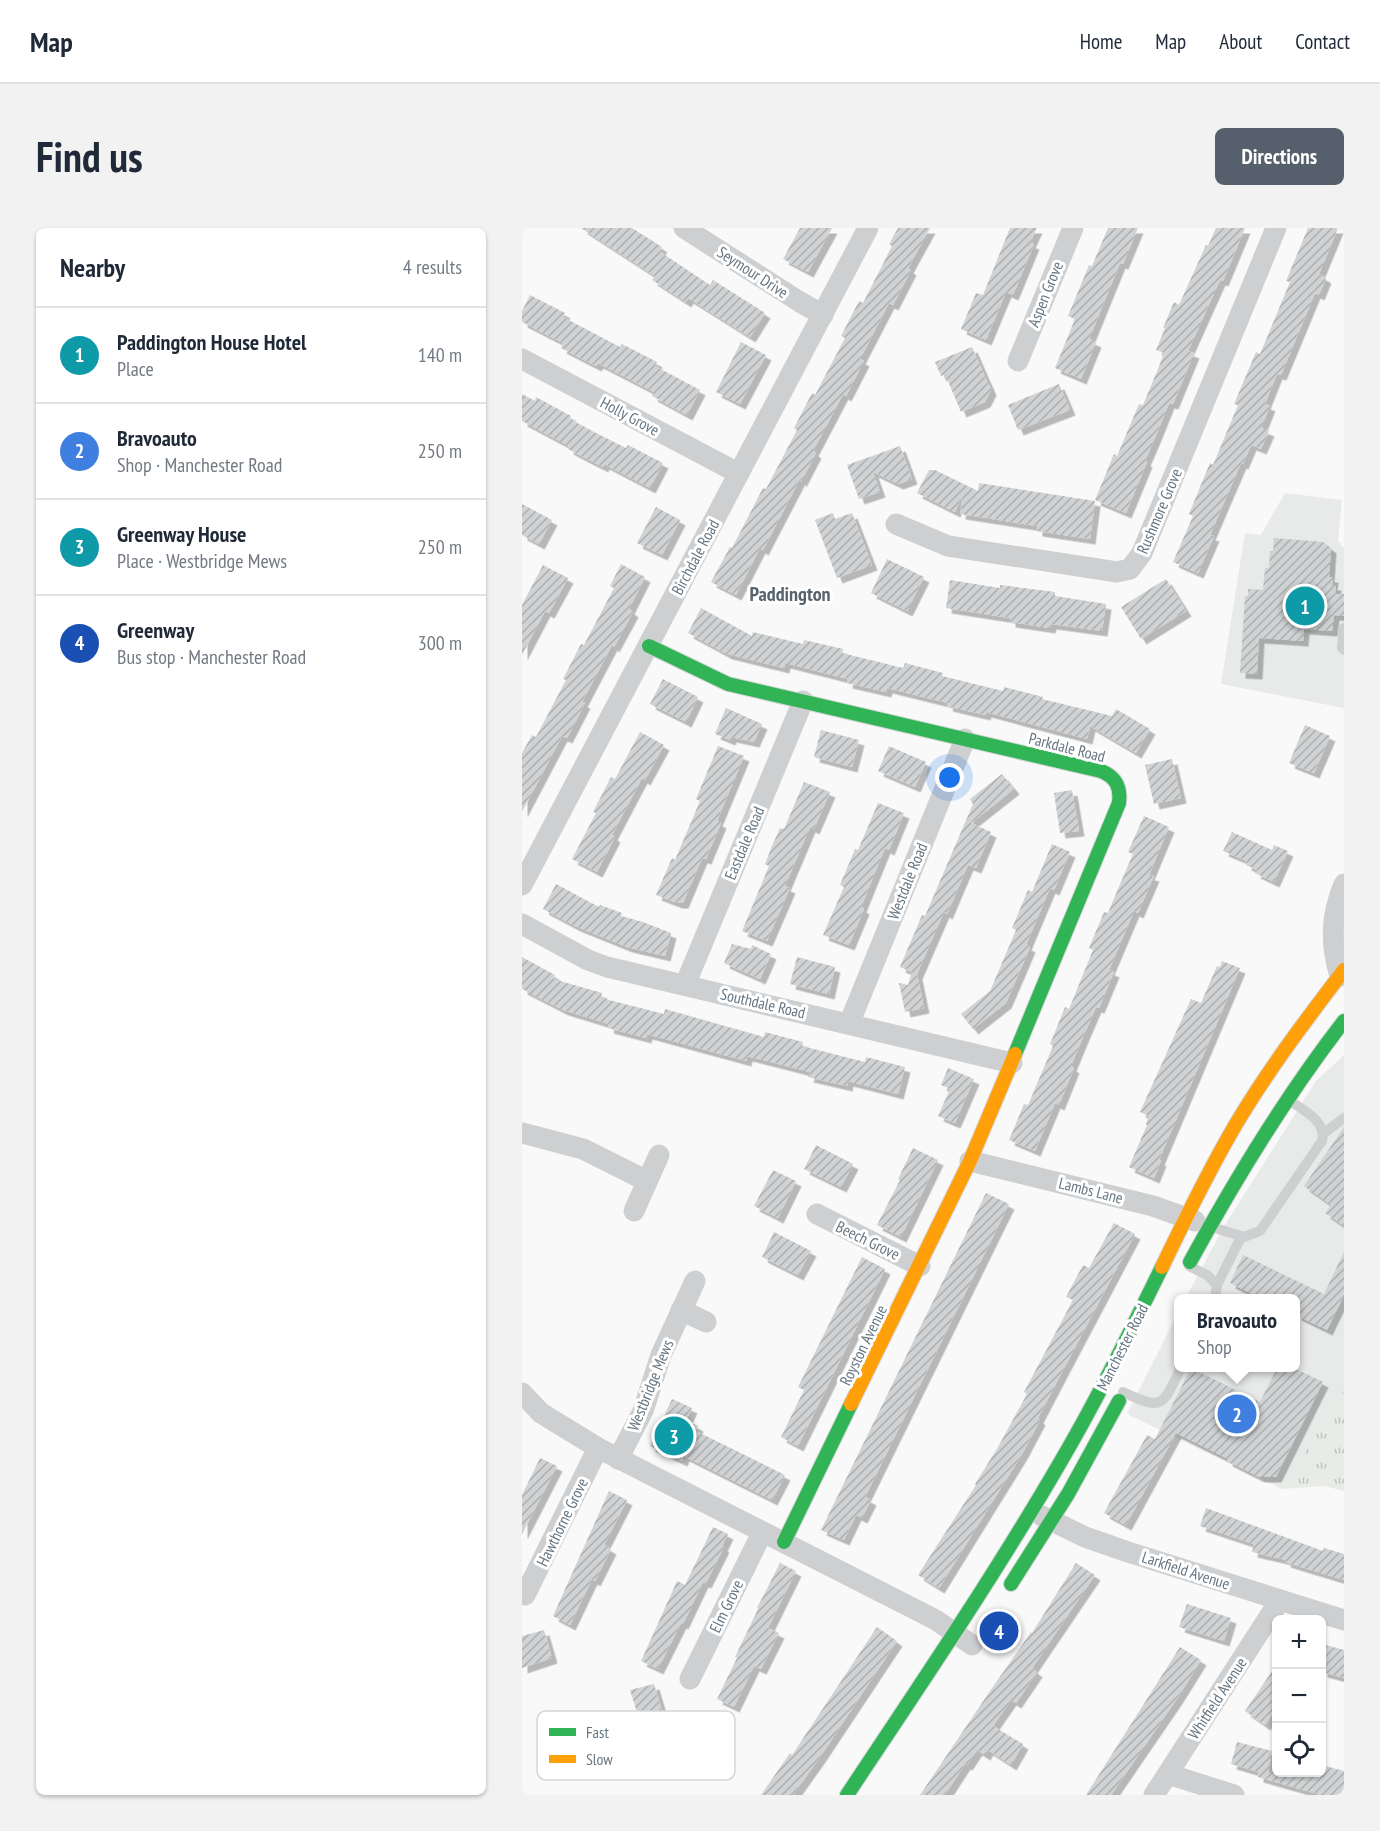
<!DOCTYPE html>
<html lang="en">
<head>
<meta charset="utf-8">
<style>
	:root { --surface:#fff; --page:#f2f2f3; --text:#1f2937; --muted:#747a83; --line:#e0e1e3; --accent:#56606c }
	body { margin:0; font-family:"PT Sans Narrow",sans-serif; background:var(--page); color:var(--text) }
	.controls { position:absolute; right:18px; bottom:18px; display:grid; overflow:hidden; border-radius:9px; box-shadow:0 2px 4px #0004 }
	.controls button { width:54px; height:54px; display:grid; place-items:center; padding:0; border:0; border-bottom:2px solid var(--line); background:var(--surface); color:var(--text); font:30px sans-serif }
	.you { position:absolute; left:428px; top:550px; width:21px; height:21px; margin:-15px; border:4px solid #fff; border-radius:50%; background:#1a73e8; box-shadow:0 0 0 9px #1a73e833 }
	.badge { display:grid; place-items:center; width:39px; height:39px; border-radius:50%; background:var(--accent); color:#fff; font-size:20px; font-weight:700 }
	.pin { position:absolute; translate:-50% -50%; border:3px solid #fff; box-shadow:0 2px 6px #0006 }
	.popup { position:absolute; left:652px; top:1066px; width:126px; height:78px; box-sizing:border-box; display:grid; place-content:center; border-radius:9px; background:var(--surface); filter:drop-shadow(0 2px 4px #0005); font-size:20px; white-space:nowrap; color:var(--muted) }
	.popup b { font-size:22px; color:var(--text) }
	.popup::after { content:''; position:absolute; left:50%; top:100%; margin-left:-12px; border:12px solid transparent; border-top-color:var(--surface) }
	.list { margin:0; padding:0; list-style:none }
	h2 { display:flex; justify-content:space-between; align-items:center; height:78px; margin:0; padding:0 24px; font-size:26px }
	h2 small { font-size:20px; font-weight:400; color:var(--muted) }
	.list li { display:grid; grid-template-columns:39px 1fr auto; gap:18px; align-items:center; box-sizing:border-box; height:96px; padding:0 24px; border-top:2px solid var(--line) }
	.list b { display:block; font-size:22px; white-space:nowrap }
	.list p { margin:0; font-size:20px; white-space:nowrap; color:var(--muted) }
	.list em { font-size:20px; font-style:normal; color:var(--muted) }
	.icon { flex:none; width:33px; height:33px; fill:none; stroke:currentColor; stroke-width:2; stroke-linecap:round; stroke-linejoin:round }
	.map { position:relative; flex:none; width:822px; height:1567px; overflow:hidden; border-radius:9px }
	header { display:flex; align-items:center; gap:36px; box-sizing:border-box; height:84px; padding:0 30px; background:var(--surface); border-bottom:2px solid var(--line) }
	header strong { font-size:28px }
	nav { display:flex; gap:33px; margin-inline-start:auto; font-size:21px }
	.intro { display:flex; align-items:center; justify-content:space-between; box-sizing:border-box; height:144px; padding:0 36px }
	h1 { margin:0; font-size:42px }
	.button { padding:15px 27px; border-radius:9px; background:var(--accent); color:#fff; font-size:21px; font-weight:700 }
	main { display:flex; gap:36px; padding:0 36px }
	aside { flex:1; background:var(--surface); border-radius:9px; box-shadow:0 2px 4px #0004 }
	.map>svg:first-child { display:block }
</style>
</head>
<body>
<header>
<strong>Map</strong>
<nav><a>Home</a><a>Map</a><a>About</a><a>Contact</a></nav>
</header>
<div class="intro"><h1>Find us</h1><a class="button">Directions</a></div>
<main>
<aside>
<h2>Nearby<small>4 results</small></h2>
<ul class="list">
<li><span class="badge" style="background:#0f9aa8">1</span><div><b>Paddington House Hotel</b><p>Place</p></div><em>140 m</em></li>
<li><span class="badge" style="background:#3f7fe0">2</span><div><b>Bravoauto</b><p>Shop · Manchester Road</p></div><em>250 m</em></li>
<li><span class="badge" style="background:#0f9aa8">3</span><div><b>Greenway House</b><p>Place · Westbridge Mews</p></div><em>250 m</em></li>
<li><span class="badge" style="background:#1a4fb4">4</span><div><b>Greenway</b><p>Bus stop · Manchester Road</p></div><em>300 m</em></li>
</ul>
</aside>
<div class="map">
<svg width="822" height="1567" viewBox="0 0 822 1567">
	<defs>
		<pattern id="park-tufts" width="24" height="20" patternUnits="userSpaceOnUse" patternTransform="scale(1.5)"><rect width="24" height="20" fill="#e8ebe6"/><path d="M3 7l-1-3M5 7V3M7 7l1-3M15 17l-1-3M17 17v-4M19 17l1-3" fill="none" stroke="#c0c3c0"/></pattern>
		<pattern id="building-hatch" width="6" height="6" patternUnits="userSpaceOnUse" patternTransform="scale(1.5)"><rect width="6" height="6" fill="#d0d2d3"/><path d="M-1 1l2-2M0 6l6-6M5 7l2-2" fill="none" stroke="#acafb1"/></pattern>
		<filter id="shadow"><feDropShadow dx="5.5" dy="5.5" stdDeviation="0" flood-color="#0004"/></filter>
	</defs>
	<rect width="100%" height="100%" fill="#f9f9f9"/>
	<g fill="#e8e9e9">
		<path d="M 763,265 L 820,272 L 816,313 L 822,320 L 822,480 L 699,456 L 723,305 L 739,307 Z"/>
		<path d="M 822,827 L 822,1163 L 816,1170 L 760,1261 L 605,1186 L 656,1085 L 656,1140 L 774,1140 L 774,1070 L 664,1070 L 701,1000 L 794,853 Z"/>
	</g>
	<path fill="url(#park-tufts)" d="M 822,1163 L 822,1263 L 803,1258 L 760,1261 L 816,1170 Z"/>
	<g fill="url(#building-hatch)" filter="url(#shadow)">
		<path d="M 59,0 L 110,0 L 140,19 L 137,23 L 188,57 L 191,52 L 243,85 L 228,109 L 166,70 L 164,74 L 130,52 L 133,48 Z"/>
		<path d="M 278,0 L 310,0 L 286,44 L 261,31 Z"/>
		<path d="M 376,0 L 408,0 L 386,40 L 389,42 L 371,77 L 367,75 L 338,131 L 342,133 L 324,168 L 321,166 L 291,223 L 294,225 L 279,254 L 278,251 L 241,322 L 238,320 L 214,367 L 189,354 L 208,319 L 210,320 L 241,260 L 244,261 L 275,202 L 272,200 L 290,165 L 293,167 L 323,110 L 319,108 L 337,73 L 341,75 L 370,18 L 367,16 Z"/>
		<path d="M 488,0 L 515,0 L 508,15 L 512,16 L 491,67 L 484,64 L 464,112 L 439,101 L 454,65 L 461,67 Z"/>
		<path d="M 586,0 L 616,0 L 601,36 L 598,35 L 567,111 L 574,114 L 559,151 L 533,140 L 553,91 L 546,88 L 567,37 L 570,38 Z"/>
		<path d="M 694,0 L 723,0 L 701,53 L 698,52 L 666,123 L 672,125 L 651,176 L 647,175 L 635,205 L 623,233 L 625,234 L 604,285 L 573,272 L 592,226 L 595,228 L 617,176 L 621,177 L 636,141 L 642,125 L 634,122 L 643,100 L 641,100 L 652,74 L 657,77 L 684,17 L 686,18 Z"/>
		<path d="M 786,0 L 816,0 L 797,46 L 804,50 L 797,67 L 793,65 L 759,147 L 755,146 L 743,176 L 748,178 L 739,200 L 747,203 L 739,221 L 729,217 L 721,236 L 719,235 L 688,307 L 692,308 L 676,345 L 651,334 L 671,288 L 667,286 L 688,235 L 691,237 L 716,177 L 712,176 L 734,124 L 738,126 L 768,54 L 764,53 Z"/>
		<path d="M 8,67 L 43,85 L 41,89 L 98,119 L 100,116 L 135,134 L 133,138 L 178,162 L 165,187 L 130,168 L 132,164 L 76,135 L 74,138 L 39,120 L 41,115 L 0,94 L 0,83 Z"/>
		<path d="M 219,114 L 244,127 L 218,176 L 194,164 Z"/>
		<path d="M 450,119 L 469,162 L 463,174 L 439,184 L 423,146 L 419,148 L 413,134 Z"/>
		<path d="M 537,156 L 548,182 L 496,202 L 486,177 Z"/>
		<path d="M 0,166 L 13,173 L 14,169 L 49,188 L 48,191 L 76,206 L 104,220 L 106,217 L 141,235 L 128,260 L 82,236 L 81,239 L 63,230 L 46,221 L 47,218 L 0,193 Z"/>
		<path d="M 378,218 L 390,251 L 376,256 L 351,244 L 358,264 L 337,271 L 325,237 Z"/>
		<path d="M 407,242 L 413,242 L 456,263 L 457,255 L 573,273 L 568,311 L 515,303 L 515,298 L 438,286 L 441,266 L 433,284 L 395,265 Z"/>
		<path d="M 0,276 L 30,292 L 17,316 L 0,307 Z"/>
		<path d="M 134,279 L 158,292 L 140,327 L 115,315 Z"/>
		<path d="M 311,285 L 313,291 L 330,285 L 350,337 L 315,350 L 293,292 Z"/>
		<path d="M 752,310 L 801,314 L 809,320 L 807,349 L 811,349 L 810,357 L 814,357 L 813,366 L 822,366 L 822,388 L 812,387 L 810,403 L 782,401 L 781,413 L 737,410 L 735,446 L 718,445 L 723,368 L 726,368 L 726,361 L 741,362 L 743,340 L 747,340 L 748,323 L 751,323 Z"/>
		<path d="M 365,331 L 402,349 L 385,383 L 349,365 Z"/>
		<path d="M 99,336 L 123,349 L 107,381 L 111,384 L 92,419 L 90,417 L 60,474 L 63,475 L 45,510 L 40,508 L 0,584 L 0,525 L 10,507 L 14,509 L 44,452 L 41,451 L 59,416 L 62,417 L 92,360 L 88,358 Z"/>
		<path d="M 21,337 L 46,350 L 27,385 L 23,383 L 0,427 L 0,377 Z"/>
		<path d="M 644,351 L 664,383 L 619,411 L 599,379 Z"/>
		<path d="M 428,352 L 478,360 L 478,357 L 533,364 L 533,368 L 584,376 L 580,403 L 529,396 L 528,400 L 488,394 L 488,390 L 424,380 Z"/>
		<path d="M 179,380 L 230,408 L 231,404 L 281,416 L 282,412 L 321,421 L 320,425 L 381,440 L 383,435 L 421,445 L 420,448 L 481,463 L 482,459 L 521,469 L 520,471 L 590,488 L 594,481 L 628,501 L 614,525 L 568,498 L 565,511 L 464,484 L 463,487 L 425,478 L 426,475 L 365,460 L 364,464 L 325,455 L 326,451 L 263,435 L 262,440 L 205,426 L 166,405 Z"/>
		<path d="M 141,451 L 176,469 L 164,494 L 128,476 Z"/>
		<path d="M 204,480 L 240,496 L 232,514 L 209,509 L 208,512 L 193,506 Z"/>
		<path d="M 783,497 L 808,508 L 792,545 L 767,535 Z"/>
		<path d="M 299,502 L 337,512 L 330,539 L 292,529 Z"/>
		<path d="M 118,504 L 142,517 L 123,552 L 120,550 L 90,607 L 93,609 L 75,644 L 50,631 L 74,585 L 71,584 L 89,549 L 93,551 Z"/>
		<path d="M 196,518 L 222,528 L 195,593 L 199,595 L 184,631 L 180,630 L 161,675 L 155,675 L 134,667 L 150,630 L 153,632 L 178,573 L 174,571 Z"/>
		<path d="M 367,518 L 404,534 L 393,559 L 356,543 Z"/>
		<path d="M 650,531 L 659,570 L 632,576 L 623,537 Z"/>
		<path d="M 480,546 L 492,561 L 449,595 L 469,604 L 454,640 L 446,637 L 425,686 L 422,684 L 395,746 L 402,780 L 383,784 L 377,755 L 386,757 L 390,744 L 378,739 L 400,687 L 403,688 L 451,576 L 448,571 Z"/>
		<path d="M 282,554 L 308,564 L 292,601 L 288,599 L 263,658 L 268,660 L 245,713 L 220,703 L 247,638 L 243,636 L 250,618 L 258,600 L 262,601 Z"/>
		<path d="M 550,562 L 557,603 L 538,605 L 532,565 Z"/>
		<path d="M 356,575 L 382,585 L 367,622 L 363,620 L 339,679 L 342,681 L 327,717 L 301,707 L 322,659 L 318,657 L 333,621 L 336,622 Z"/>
		<path d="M 622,588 L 647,599 L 627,647 L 632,648 L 616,685 L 612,683 L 587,742 L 592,744 L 577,780 L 574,779 L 561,809 L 549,838 L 552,840 L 537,877 L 533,875 L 513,923 L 487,912 L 502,876 L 506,877 L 531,818 L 528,816 L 543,779 L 547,781 L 571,722 L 567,720 L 582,684 L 586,685 L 598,656 L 611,626 L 606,624 Z"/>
		<path d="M 710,604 L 750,622 L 752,617 L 766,623 L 752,654 L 733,645 L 735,642 L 724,637 L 725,633 L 701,623 Z"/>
		<path d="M 530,616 L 548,624 L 532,662 L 528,660 L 504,717 L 508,719 L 500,738 L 484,775 L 451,801 L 439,786 L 468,763 L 494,702 L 490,700 L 506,662 L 510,664 Z"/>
		<path d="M 34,656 L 77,679 L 78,677 L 100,685 L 99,688 L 121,694 L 149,705 L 143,728 L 105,719 L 53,698 L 21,681 Z"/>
		<path d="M 210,716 L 229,721 L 230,717 L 249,726 L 238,751 L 202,735 Z"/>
		<path d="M 0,729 L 33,747 L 31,751 L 80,765 L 79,770 L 142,786 L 143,781 L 242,809 L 243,804 L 281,814 L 280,818 L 343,834 L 344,829 L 383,839 L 376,866 L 326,853 L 325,858 L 286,849 L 288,844 L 225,828 L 224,833 L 125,806 L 124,810 L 86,800 L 87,796 L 41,782 L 0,761 Z"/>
		<path d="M 275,729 L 313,739 L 307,766 L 268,756 Z"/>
		<path d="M 700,733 L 718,740 L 637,932 L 639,933 L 632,950 L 607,939 L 625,897 L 624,896 L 627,888 L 618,884 L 669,771 L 679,775 L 695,738 L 698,739 Z"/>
		<path d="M 426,840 L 452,851 L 433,895 L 416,888 L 428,861 L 419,857 Z"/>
		<path d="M 822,899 L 822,998 L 803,985 L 809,977 L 782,958 Z"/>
		<path d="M 294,917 L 331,936 L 319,959 L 282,941 Z"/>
		<path d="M 391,920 L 416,932 L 379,1009 L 355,997 L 378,952 L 376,951 Z"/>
		<path d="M 251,942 L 274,953 L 256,990 L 232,978 Z"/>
		<path d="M 464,965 L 487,976 L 343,1269 L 349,1272 L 340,1290 L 334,1287 L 322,1312 L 299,1302 Z"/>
		<path d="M 592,995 L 613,1006 L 540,1144 L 516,1190 L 518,1192 L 500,1226 L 417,1360 L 396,1347 L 454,1257 L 453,1256 L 476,1219 L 505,1166 L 502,1164 L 551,1072 L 544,1069 L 561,1037 L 567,1040 Z"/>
		<path d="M 252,1004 L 289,1023 L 276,1047 L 240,1029 Z"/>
		<path d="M 822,1024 L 822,1067 L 805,1102 L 774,1087 L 774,1071 L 740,1071 L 708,1055 L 721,1027 L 802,1066 Z"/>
		<path d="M 340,1029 L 363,1041 L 276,1218 L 259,1209 L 282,1162 L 276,1159 Z"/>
		<path d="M 669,1140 L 738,1174 L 755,1140 L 772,1140 L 801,1154 L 754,1249 L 737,1249 L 705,1233 L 706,1231 L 654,1205 L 604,1297 L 582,1285 L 625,1207 L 633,1211 Z"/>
		<path d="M 150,1171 L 170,1180 L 164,1192 L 176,1198 L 174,1203 L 263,1247 L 250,1272 L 162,1228 L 160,1233 L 128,1218 Z"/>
		<path d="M 18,1230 L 35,1238 L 0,1306 L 0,1267 Z"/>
		<path d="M 87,1263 L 105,1272 L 82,1317 L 89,1321 L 73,1353 L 70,1351 L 48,1397 L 31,1388 Z"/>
		<path d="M 684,1280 L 801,1323 L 802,1320 L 822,1326 L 822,1352 L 763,1334 L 764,1332 L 730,1324 L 732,1316 L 678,1298 Z"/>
		<path d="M 191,1299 L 206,1306 L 200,1318 L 202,1319 L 184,1355 L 181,1354 L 161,1396 L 159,1395 L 136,1441 L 119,1433 L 155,1353 L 163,1357 Z"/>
		<path d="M 258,1335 L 274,1343 L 246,1400 L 257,1405 L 239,1441 L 232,1438 L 212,1479 L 195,1471 L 215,1430 L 213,1429 L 236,1381 L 235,1380 Z"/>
		<path d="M 554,1335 L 573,1347 L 510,1440 L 515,1444 L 494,1475 L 489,1472 L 471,1498 L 501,1516 L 489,1537 L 466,1522 L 463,1527 L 455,1522 L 445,1537 L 443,1536 L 423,1567 L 398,1567 L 468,1463 L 509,1404 L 510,1405 Z"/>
		<path d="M 665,1376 L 709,1390 L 702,1413 L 657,1399 Z"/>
		<path d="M 355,1399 L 375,1413 L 298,1529 L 271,1567 L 239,1567 L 268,1525 L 270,1527 Z"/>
		<path d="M 22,1402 L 30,1430 L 0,1440 L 0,1408 Z"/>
		<path d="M 800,1416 L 822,1422 L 822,1450 L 800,1444 Z"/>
		<path d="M 658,1419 L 679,1432 L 656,1469 L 589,1567 L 564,1567 Z"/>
		<path d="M 754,1437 L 754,1480 L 743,1497 L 723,1483 Z"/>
		<path d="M 132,1456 L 142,1490 L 119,1497 L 108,1462 Z"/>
		<path d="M 188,1483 L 195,1507 L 161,1518 L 153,1495 Z"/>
		<path d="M 715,1514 L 750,1523 L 746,1545 L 800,1545 L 800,1537 L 822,1543 L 822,1567 L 799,1567 L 736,1549 L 736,1545 L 740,1545 L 709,1536 Z"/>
	</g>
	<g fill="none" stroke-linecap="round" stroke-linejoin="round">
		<g stroke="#d5d6d7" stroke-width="16">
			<g id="fast">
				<path d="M 127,418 L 206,456 L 579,543 C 594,549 599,559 597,575 L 493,826"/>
				<path d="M 668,1034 C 714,950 763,869 822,793"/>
				<path d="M 262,1314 L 329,1176"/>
				<path d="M 489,1356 L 546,1266 L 597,1173"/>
				<path d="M 325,1567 C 398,1457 473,1347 539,1233 C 576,1170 608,1104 640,1039"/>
			</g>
		</g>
		<g stroke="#d5d6d7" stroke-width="16">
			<g id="slow">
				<path d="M 640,1039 C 663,991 687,942 714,896 C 746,842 784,792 822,742"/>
				<path d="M 329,1176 L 448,933 L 493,826"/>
			</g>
		</g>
		<g stroke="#cecfd0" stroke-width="10">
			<path d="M 822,400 L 820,420 L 822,422"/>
			<path d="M 802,905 L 822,890"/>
			<path d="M 690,999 L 722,1009 L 738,1003 L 800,913 C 805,893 782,883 767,872"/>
			<path d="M 667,1038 L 685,1047 L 695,1057 L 693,1070"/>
			<path d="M 695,1057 L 719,1009"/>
			<path d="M 601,1164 C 643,1184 640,1177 659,1140"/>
		</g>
		<g stroke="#cecfd0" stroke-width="21">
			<path d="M 162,0 L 278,74 L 301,87"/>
			<path d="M 0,131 L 216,245"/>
			<path d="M 496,133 L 551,0"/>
			<path d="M 374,296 L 426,318 L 595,344 L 608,341 L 620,325 L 754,0"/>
			<path d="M 0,657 L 346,0"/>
			<path d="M 0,696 L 66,732 L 85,739 L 490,835"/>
			<path d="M 818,748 C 808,715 809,687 822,656"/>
			<path d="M 163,757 L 281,473"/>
			<path d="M 327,796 L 443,511"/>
			<path d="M 0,905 L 61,921 L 125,953"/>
			<path d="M 448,933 L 631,978 L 673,993"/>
			<path d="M 112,983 L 137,927"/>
			<path d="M 295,986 L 398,1038"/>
			<path d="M 159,1082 L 184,1094"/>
			<path d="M 0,1165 L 19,1185 L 76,1220 L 414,1392 L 450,1417"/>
			<path d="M 96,1231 L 121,1183 L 139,1127 L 173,1053"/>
			<path d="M 520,1288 L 563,1309 L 606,1324 L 822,1392"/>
			<path d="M 3,1367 L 76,1220"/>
			<path d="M 168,1451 L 240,1305"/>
			<path d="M 646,1546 L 712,1567"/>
			<path d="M 632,1567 L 758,1372"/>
		</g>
		<use href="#fast" stroke="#30b455" stroke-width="14"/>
		<use href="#slow" stroke="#ff9f0a" stroke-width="14"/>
	</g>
	<g text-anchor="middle" stroke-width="6" stroke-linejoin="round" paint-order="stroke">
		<g font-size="16" fill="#657683" stroke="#fff">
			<text transform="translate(231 44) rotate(33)" y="6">Seymour Drive</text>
			<text transform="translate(523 66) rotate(-68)" y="6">Aspen Grove</text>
			<text transform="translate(108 188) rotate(28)" y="6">Holly Grove</text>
			<text transform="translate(637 283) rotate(-67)" y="6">Rushmore Grove</text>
			<text transform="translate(173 329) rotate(-62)" y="6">Birchdale Road</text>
			<text transform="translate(545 519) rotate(14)" y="6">Parkdale Road</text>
			<text transform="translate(222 615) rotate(-67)" y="6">Eastdale Road</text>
			<text transform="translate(385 653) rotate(-68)" y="6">Westdale Road</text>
			<text transform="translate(241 775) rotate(13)" y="6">Southdale Road</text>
			<text transform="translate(569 962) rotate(14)" y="6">Lambs Lane</text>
			<text transform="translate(346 1012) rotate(26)" y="6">Beech Grove</text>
			<text transform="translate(341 1117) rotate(-64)" y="6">Royston Avenue</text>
			<text transform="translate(600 1119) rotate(-63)" y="6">Manchester Road</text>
			<text transform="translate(128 1157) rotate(-68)" y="6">Westbridge Mews</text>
			<text transform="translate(40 1294) rotate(-64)" y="6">Hawthorne Grove</text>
			<text transform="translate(664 1342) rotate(18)" y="6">Larkfield Avenue</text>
			<text transform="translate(204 1378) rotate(-64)" y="6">Elm Grove</text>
			<text transform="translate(695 1470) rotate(-57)" y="6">Whitfield Avenue</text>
		</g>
		<g font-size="20" font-weight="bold" fill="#57646e" stroke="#fff">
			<text x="268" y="373">Paddington</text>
		</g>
	</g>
	<rect x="15" y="1483" width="198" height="69" rx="9" fill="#fff" stroke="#d1d6da" stroke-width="1.5"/>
	<rect x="27" y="1500" width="27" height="8" fill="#30b455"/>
	<rect x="27" y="1527" width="27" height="8" fill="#ff9f0a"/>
	<g font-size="16" fill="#657683">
		<text x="64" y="1510">Fast</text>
		<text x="64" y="1537">Slow</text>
	</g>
</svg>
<div class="controls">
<button>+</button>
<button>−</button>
<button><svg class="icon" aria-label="locate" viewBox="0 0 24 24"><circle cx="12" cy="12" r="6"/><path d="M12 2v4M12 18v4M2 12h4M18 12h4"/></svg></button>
</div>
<div class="you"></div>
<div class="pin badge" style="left:783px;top:378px;background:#0f9aa8">1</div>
<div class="pin badge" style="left:715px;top:1186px;background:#3f7fe0">2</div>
<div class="popup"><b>Bravoauto</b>Shop</div>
<div class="pin badge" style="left:152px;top:1208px;background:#0f9aa8">3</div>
<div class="pin badge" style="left:477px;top:1403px;background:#1a4fb4">4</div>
</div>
</main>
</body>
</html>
